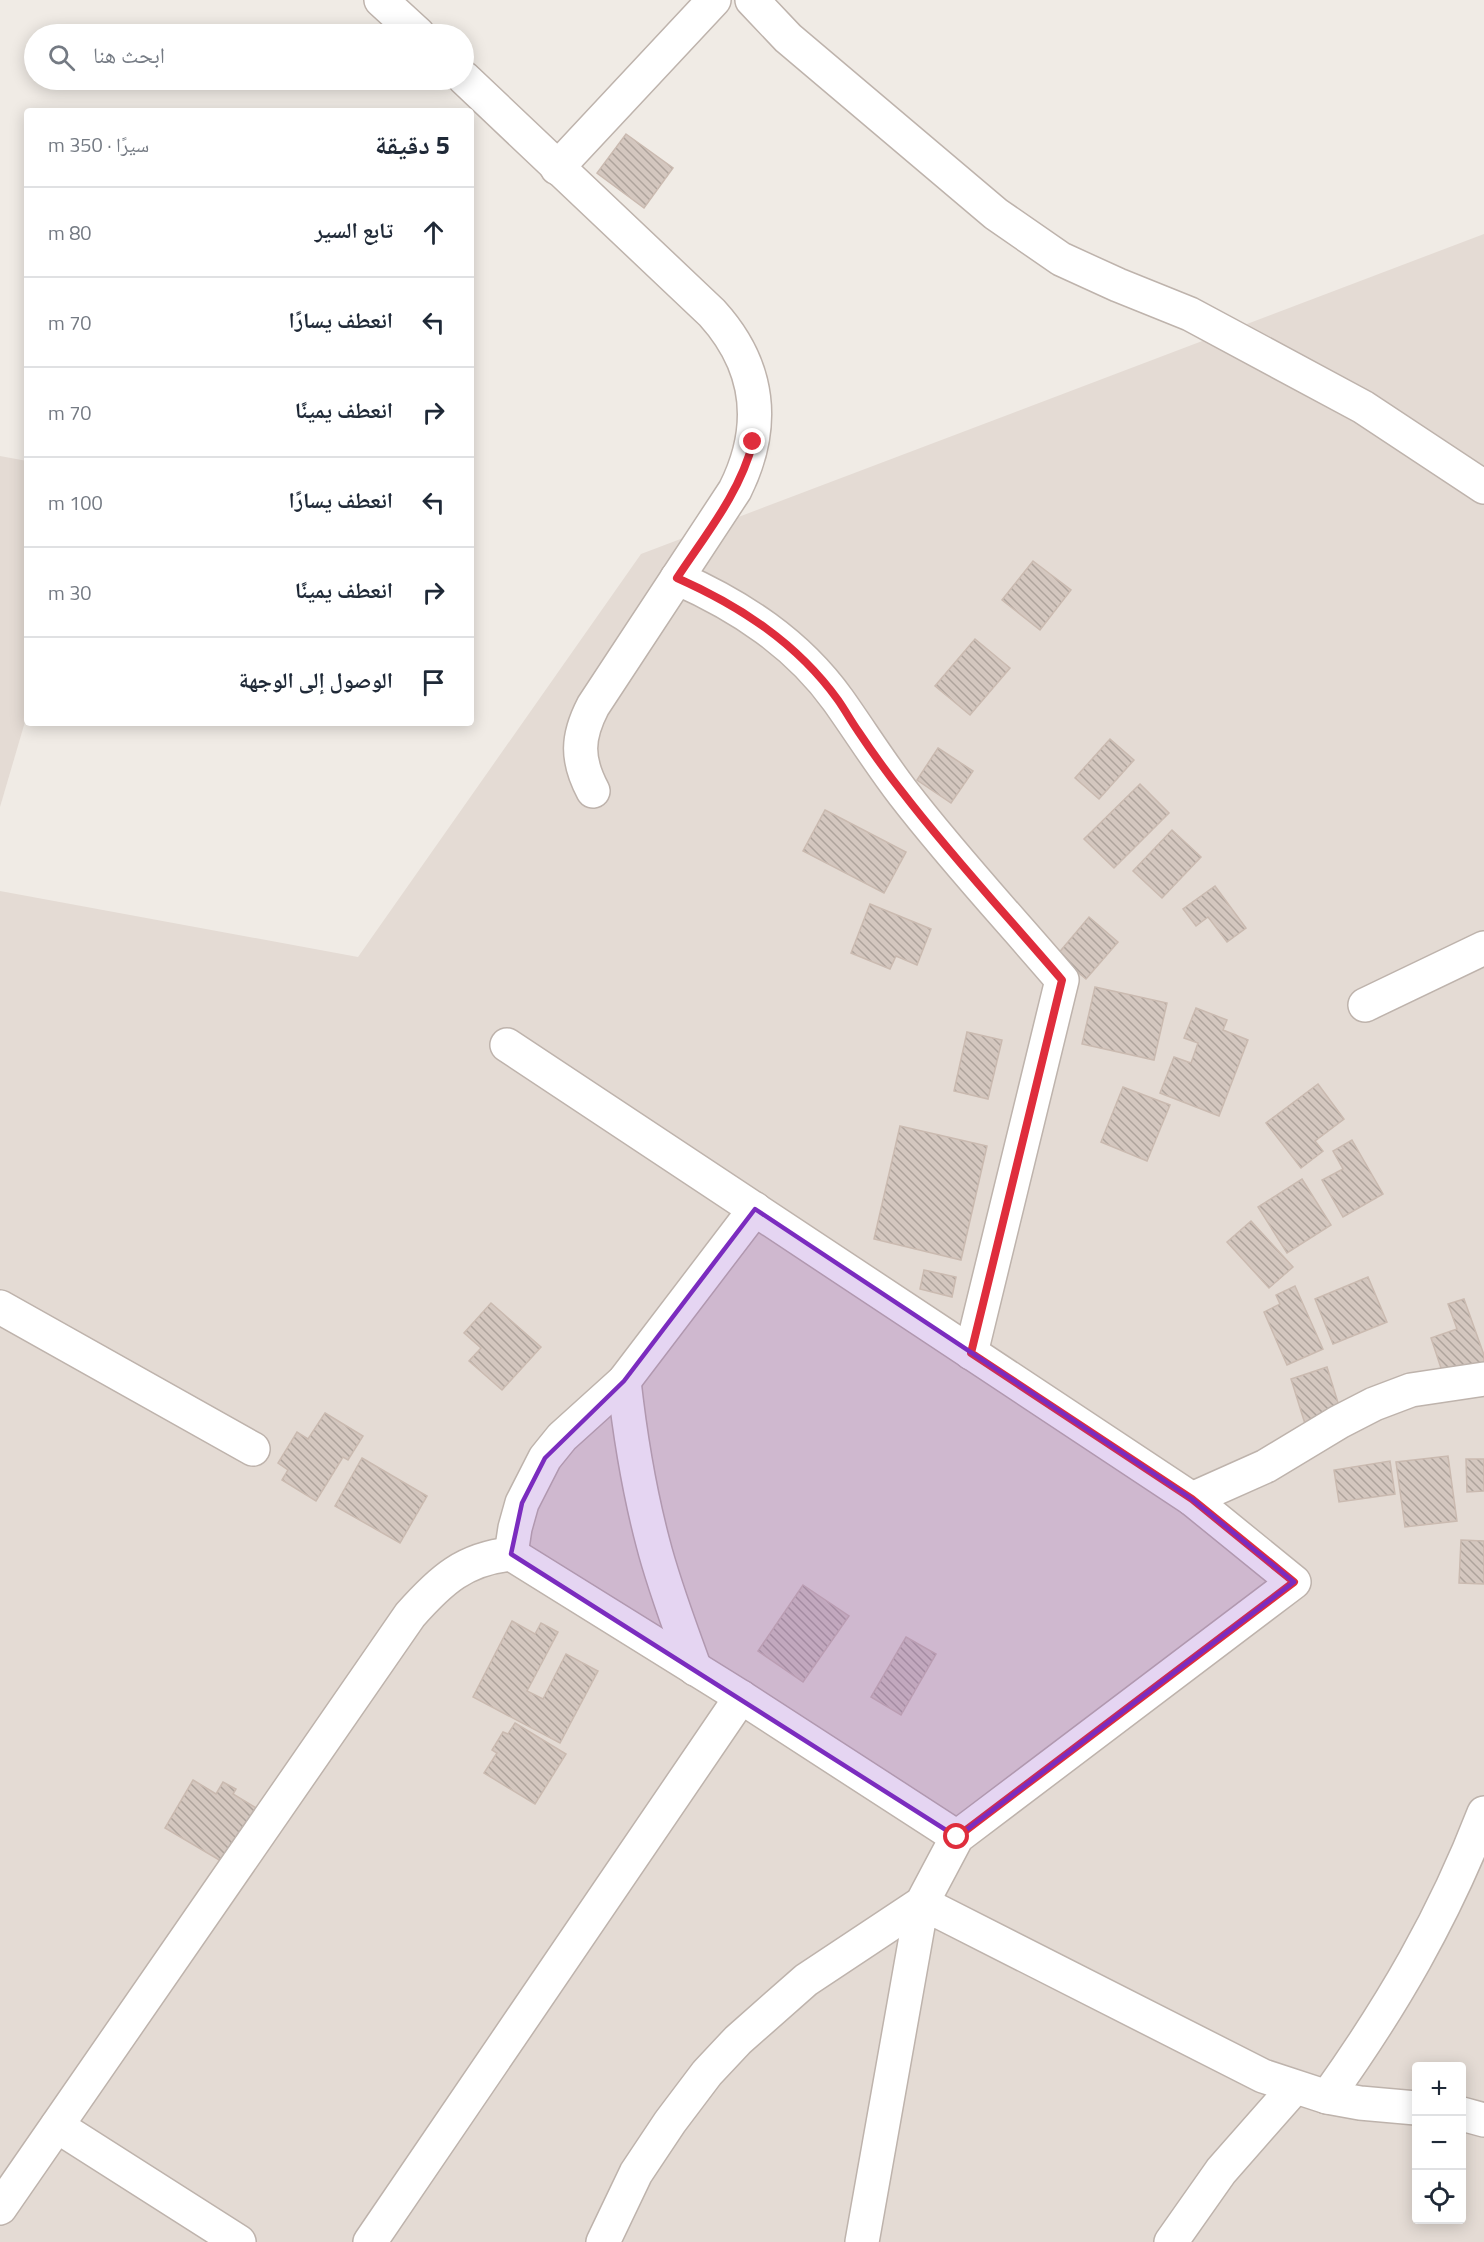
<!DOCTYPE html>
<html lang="ar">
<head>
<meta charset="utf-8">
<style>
	:root { --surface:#fff; --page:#f2f2f3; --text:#1f2937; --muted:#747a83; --line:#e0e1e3 }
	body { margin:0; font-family:"Titillium Web","Noto Naskh Arabic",sans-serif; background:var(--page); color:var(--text); direction:rtl }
	.controls { position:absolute; right:18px; bottom:18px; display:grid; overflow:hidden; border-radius:6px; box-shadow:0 3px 15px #0003 }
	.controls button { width:54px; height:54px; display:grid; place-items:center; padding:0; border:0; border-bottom:2px solid var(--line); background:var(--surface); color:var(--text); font:30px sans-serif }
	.stop { position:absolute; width:18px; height:18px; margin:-14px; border:4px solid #df2d3c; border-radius:50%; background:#fff }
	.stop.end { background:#df2d3c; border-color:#fff; box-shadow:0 2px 6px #0008 }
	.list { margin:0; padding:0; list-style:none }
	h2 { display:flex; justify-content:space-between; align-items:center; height:78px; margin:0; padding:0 24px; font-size:26px }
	h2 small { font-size:20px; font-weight:400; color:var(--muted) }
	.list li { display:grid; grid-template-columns:39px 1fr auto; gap:18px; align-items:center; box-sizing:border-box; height:90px; padding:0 24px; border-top:2px solid var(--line) }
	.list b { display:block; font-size:22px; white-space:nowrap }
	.list em { font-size:20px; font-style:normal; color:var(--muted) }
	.icon { flex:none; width:33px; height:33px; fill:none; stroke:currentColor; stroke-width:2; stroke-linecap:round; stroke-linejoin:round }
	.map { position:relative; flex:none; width:1484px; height:2242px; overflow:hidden; direction:ltr }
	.search { position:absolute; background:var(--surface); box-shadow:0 3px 15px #0003; left:24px; top:24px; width:450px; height:66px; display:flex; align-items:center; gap:15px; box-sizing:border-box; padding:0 21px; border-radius:33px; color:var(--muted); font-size:22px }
	.panel { position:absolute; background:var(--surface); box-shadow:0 3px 15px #0003; left:24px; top:108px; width:450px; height:618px; border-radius:6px; direction:rtl }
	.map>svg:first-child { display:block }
</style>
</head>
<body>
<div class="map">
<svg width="1484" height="2242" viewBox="0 0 1484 2242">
	<defs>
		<pattern id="building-back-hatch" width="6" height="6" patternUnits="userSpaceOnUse" patternTransform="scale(1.5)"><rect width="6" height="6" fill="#d4c7bf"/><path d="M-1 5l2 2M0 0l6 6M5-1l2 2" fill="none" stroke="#aea39c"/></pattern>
	</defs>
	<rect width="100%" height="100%" fill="#f0ebe5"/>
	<g fill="#e4dbd4" fill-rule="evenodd">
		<path d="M 1484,234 L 1484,2242 L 0,2242 L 0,891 L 358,957 L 641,554 ZM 1416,2066 L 1462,2066 L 1462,2220 L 1416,2220 Z"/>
		<path d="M 0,456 L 27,461 L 27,715 L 0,807 Z"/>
	</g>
	<g fill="url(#building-back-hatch)" stroke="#cabab0" stroke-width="1.5">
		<path d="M 626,134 L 673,168 L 644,208 L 597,173 Z"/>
		<path d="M 1033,561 L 1071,590 L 1040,630 L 1002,600 Z"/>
		<path d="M 975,639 L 1010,668 L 970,715 L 935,686 Z"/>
		<path d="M 1110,739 L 1134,760 L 1099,799 L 1075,778 Z"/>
		<path d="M 938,748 L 973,771 L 951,803 L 917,780 Z"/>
		<path d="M 1140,784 L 1169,813 L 1114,868 L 1084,839 Z"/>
		<path d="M 825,810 L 906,852 L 884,893 L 803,851 Z"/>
		<path d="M 1172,830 L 1201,857 L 1162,898 L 1133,871 Z"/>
		<path d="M 1215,886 L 1246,928 L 1227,942 L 1208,917 L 1196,926 L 1183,909 Z"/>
		<path d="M 870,904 L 931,929 L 917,965 L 896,956 L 890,969 L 851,953 Z"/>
		<path d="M 1089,917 L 1118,942 L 1086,979 L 1057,955 Z"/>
		<path d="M 1095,987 L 1167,1003 L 1154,1060 L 1082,1044 Z"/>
		<path d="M 1196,1008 L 1227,1020 L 1223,1030 L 1248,1040 L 1219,1116 L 1160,1093 L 1174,1057 L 1191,1063 L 1198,1043 L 1184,1038 Z"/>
		<path d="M 967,1032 L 1002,1040 L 988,1099 L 954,1091 Z"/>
		<path d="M 1318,1084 L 1344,1119 L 1315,1141 L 1323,1151 L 1301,1168 L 1266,1123 Z"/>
		<path d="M 1123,1087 L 1170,1105 L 1147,1161 L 1101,1142 Z"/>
		<path d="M 900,1126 L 987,1146 L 961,1260 L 874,1239 Z"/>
		<path d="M 1352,1140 L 1383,1194 L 1343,1217 L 1322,1180 L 1343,1169 L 1333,1151 Z"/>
		<path d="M 1302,1179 L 1331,1225 L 1287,1253 L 1258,1207 Z"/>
		<path d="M 1251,1221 L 1293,1267 L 1269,1288 L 1227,1242 Z"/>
		<path d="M 924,1270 L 956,1277 L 952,1297 L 920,1289 Z"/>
		<path d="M 1368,1277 L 1387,1322 L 1333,1344 L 1315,1299 Z"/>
		<path d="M 1295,1286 L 1323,1349 L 1287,1365 L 1264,1312 L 1280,1304 L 1276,1295 Z"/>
		<path d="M 1464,1299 L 1484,1355 L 1484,1370 L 1446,1383 L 1431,1338 L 1457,1329 L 1448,1304 Z"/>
		<path d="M 491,1303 L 541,1347 L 502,1390 L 469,1361 L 481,1348 L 464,1333 Z"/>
		<path d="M 1327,1367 L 1347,1432 L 1311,1443 L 1291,1379 Z"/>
		<path d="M 325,1413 L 363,1436 L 348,1460 L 343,1457 L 316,1501 L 282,1480 L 288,1470 L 278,1463 L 297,1432 L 308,1439 Z"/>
		<path d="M 1448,1456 L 1457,1521 L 1405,1527 L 1396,1462 Z"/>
		<path d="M 362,1458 L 427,1496 L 400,1543 L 335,1506 Z"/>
		<path d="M 1466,1459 L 1484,1459 L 1484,1491 L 1467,1492 Z"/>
		<path d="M 1390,1461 L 1395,1494 L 1339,1502 L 1334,1470 Z"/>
		<path d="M 1461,1540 L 1484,1541 L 1484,1584 L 1459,1583 Z"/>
		<path d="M 803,1585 L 849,1616 L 803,1682 L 758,1651 Z"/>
		<path d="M 512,1621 L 535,1634 L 541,1623 L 558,1632 L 527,1691 L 543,1699 L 566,1654 L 598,1671 L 560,1743 L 473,1697 Z"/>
		<path d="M 906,1637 L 936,1654 L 901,1715 L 871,1697 Z"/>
		<path d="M 515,1723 L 566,1754 L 535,1804 L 484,1773 L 497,1753 L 492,1750 L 503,1732 L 508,1734 Z"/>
		<path d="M 193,1780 L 216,1794 L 223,1782 L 236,1789 L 233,1794 L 263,1812 L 231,1867 L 165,1828 Z"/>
	</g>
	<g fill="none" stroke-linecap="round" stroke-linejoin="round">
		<g stroke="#beb3ac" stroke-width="36">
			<g id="street">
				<path d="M 381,0 L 418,34"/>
				<path d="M 752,0 L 788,38 L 996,214 L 1061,259 L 1118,285 L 1190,314 L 1363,407 L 1484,487"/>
				<path d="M 464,78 L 712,313 C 760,366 767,426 735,490 L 593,706 C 577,737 576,759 593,791"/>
				<path d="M 557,168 L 714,0"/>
				<path d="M 677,578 C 740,606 797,643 838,700 C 860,731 880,763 903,793 C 953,858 1009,918 1062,980 L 971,1353"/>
				<path d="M 1365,1005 L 1484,948"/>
				<path d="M 507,1045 L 1192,1499"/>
				<path d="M 0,1307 L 253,1449"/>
				<path d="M 624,1381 C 630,1435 639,1490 653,1543 C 664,1586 680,1627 695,1669"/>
				<path d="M 511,1554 L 515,1528 L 522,1503 L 545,1458 L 562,1437 L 624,1381 L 755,1209"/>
				<path d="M 1327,2097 C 1392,2006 1444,1917 1484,1813"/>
				<path d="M 1462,2114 L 1484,2120"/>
				<path d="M 57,2126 L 239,2242"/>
				<path d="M 0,2208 L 410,1615 C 441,1580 464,1559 511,1554 L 741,1697 L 957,1837"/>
				<path d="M 370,2242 L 741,1697"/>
				<path d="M 603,2242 L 636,2173 L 670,2122 L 707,2073 L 738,2040 L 806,1980 L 922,1903 L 957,1837 L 1294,1582 L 1192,1499 L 1266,1466 L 1339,1422 L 1374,1404 L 1411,1390 L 1484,1379"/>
				<path d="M 862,2242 L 922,1903 L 1263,2076 L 1327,2097 L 1360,2103 L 1416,2108"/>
				<path d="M 1171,2242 L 1221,2171 L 1294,2088"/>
			</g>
		</g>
		<use href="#street" stroke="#fff" stroke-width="33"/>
	</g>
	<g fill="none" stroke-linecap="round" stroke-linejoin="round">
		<path stroke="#df2d3c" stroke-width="8" d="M 753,442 C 740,493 706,534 677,578 C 740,606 797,643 838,700 C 845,710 851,721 858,731 C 872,752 887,773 903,793 C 953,858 1009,918 1062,980 L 971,1353 L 1192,1499 L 1294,1582 L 957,1837"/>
	</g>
	<path fill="#7b2cbf" fill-opacity="0.2" stroke="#7b2cbf" stroke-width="4.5" stroke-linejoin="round" d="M 755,1209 L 1192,1499 L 1294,1582 L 957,1837 L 511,1554 L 522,1503 L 545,1458 L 624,1381 Z"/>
</svg>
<div class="controls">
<button>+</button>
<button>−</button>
<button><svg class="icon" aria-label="locate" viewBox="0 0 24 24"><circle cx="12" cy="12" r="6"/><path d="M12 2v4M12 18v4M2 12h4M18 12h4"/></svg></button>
</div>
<div class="stop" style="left:957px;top:1837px"></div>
<div class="stop end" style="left:753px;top:442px"></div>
<div class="search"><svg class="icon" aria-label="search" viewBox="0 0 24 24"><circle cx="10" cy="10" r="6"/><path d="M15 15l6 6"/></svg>ابحث هنا</div>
<section class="panel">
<h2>5 دقيقة<small>سيرًا · 350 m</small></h2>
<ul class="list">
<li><svg class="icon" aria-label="ahead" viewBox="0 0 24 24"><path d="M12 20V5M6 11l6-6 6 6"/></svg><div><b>تابع السير</b></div><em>80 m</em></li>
<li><svg class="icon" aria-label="left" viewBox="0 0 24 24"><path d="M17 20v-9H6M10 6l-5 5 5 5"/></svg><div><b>انعطف يسارًا</b></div><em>70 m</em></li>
<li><svg class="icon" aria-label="right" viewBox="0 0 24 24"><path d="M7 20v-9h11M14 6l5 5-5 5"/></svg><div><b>انعطف يمينًا</b></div><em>70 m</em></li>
<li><svg class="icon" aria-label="left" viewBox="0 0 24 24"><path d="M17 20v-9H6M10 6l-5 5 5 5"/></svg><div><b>انعطف يسارًا</b></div><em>100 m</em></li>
<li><svg class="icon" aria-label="right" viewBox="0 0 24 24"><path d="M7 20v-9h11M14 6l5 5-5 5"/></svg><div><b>انعطف يمينًا</b></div><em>30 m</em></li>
<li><svg class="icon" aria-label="arrive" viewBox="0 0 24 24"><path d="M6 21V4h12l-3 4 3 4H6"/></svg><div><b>الوصول إلى الوجهة</b></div></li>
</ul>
</section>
</div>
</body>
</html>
